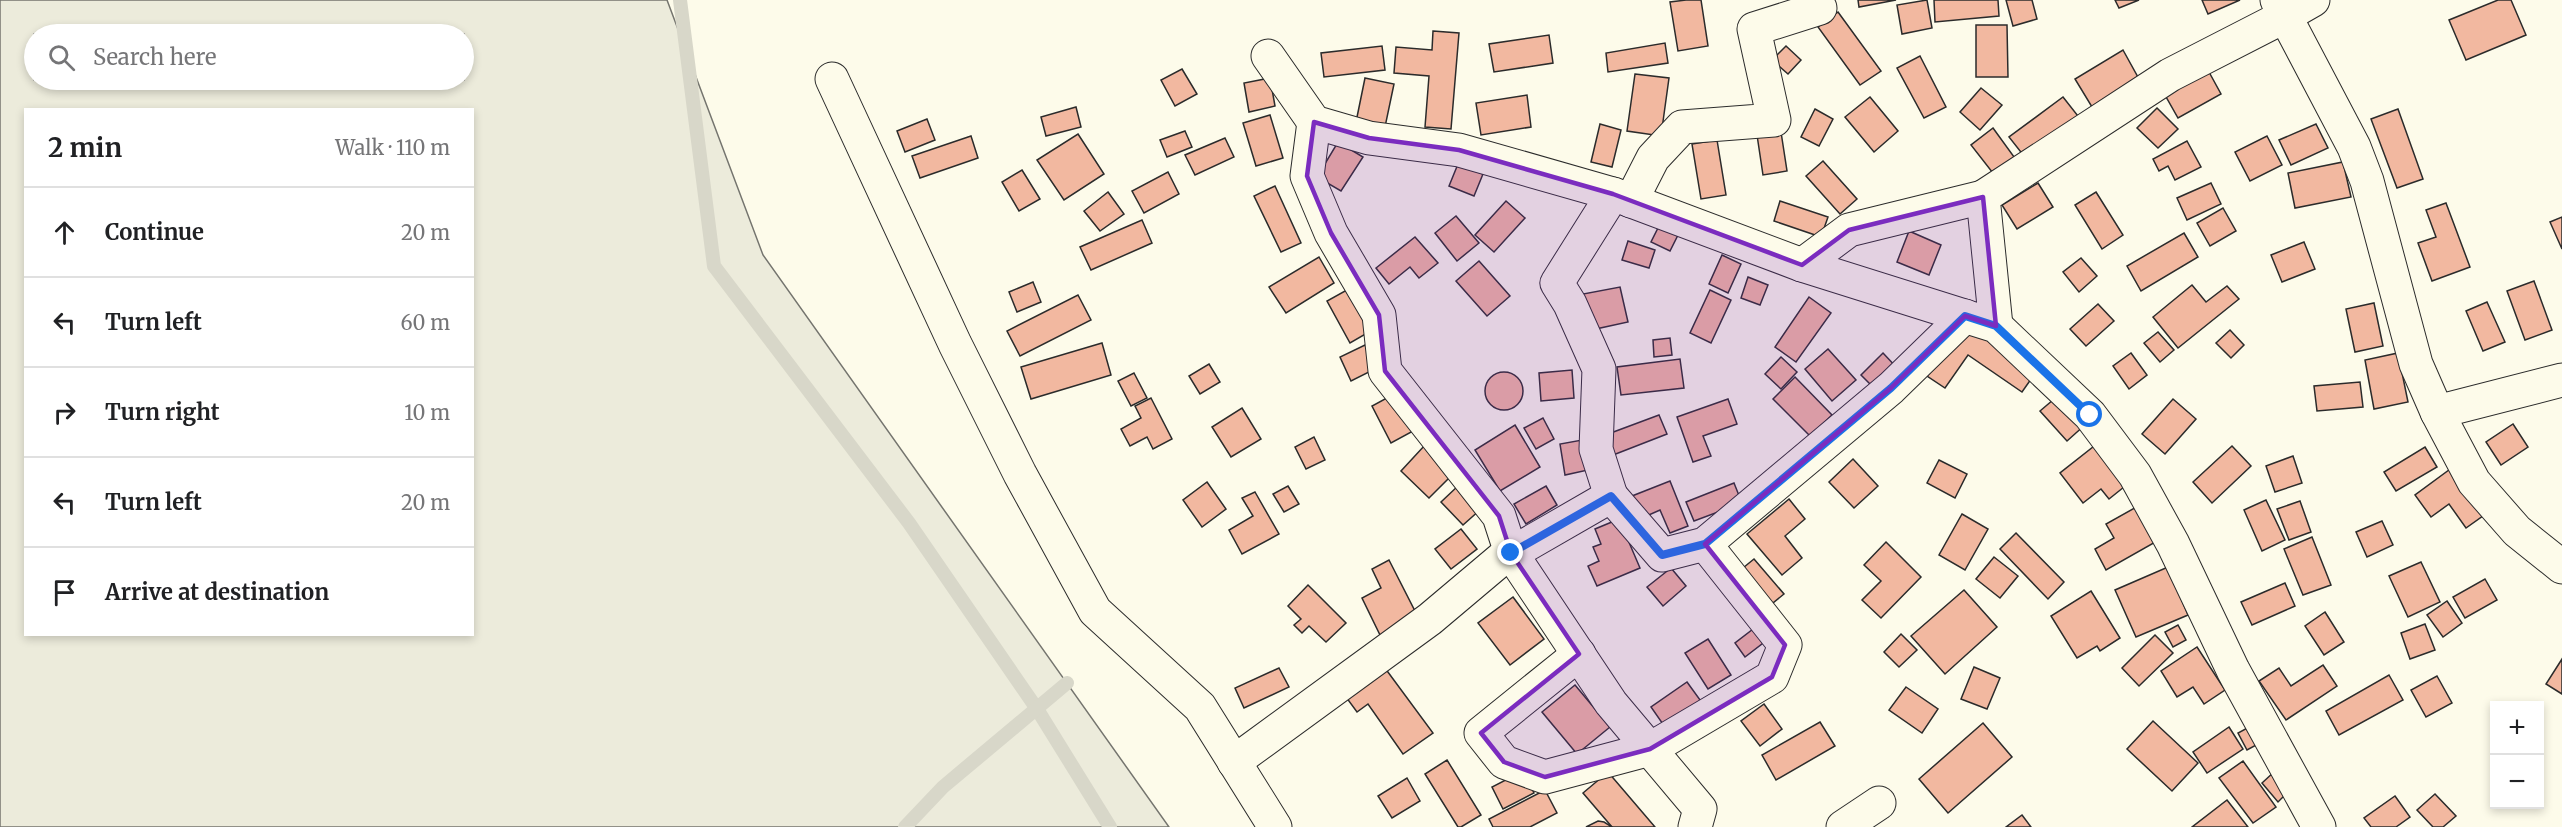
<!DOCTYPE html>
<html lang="en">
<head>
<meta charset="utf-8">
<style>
	:root { --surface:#fff; --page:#f2f2f2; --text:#202124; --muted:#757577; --line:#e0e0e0 }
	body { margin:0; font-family:Merriweather,serif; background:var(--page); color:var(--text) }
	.controls { position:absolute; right:18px; bottom:18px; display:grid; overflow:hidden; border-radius:0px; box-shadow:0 3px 9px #0003 }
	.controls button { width:54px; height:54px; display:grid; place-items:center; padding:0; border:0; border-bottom:2px solid var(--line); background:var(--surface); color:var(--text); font:30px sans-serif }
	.stop { position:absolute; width:18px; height:18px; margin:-14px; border:4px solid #1a73e8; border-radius:50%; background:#fff }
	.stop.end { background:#1a73e8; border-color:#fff; box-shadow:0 2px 6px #0008 }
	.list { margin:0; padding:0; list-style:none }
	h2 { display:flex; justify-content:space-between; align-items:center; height:78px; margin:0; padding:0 24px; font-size:26px }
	h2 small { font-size:20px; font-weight:400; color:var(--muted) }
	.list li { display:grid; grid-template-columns:39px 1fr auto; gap:18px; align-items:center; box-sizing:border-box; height:90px; padding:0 24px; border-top:2px solid var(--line) }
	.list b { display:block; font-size:22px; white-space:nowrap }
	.list em { font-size:20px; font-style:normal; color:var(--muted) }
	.icon { flex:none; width:33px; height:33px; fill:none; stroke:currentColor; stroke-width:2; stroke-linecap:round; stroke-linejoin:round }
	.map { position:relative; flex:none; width:2562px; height:827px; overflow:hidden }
	.search { position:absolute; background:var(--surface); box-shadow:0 3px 9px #0003; left:24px; top:24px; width:450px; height:66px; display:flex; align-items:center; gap:15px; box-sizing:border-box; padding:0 21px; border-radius:33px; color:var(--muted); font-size:22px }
	.panel { position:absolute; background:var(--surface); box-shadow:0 3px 9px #0003; left:24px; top:108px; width:450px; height:528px; border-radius:0px }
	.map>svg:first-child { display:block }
</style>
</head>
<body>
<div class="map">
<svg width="2562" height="827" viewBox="0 0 2562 827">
	<rect width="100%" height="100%" fill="#fdfbea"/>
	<path fill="#ecebdb" stroke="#74746e" stroke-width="1.5" fill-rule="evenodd" d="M 0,0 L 667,0 L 763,255 L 1169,827 L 0,827 ZM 34,34 L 464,34 L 464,80 L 34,80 ZM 26,110 L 472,110 L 472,634 L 26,634 Z"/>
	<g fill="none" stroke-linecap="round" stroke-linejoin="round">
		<g stroke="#d8d7c9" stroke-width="14">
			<path d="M 680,0 L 714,266 L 909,523 L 1037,709 L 1110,827"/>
			<path d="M 905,827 L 943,787 L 1067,683"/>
		</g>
	</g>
	<g fill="#f2b8a0" stroke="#2b2b2b" stroke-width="1.5">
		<path d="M 1686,0 L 1701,0 L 1708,46 L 1678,51 L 1670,2 Z"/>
		<path d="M 1858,0 L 1896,0 L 1859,7 Z"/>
		<path d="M 1927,0 L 1932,28 L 1902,34 L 1897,5 Z"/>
		<path d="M 1934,0 L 1998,0 L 1999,16 L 1935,22 Z"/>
		<path d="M 2006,0 L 2032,0 L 2037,19 L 2013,26 Z"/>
		<path d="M 2115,0 L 2139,0 L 2119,8 Z"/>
		<path d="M 2202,0 L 2240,0 L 2208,14 Z"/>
		<path d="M 2498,0 L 2511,0 L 2526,35 L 2466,60 L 2449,20 Z"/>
		<path d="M 1838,12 L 1881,71 L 1860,85 L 1818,27 Z"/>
		<path d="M 1976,25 L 2007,25 L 2008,77 L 1976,77 Z"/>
		<path d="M 1433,31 L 1459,33 L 1451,129 L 1425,127 L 1429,76 L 1394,73 L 1396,47 L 1432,50 Z"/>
		<path d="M 1549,35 L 1553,63 L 1494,72 L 1489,44 Z"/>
		<path d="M 1665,43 L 1668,63 L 1608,72 L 1606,53 Z"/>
		<path d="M 1382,46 L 1385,70 L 1324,77 L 1321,53 Z"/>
		<path d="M 1786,46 L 1801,60 L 1788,74 L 1772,60 Z"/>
		<path d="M 2123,50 L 2139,79 L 2092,107 L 2075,79 Z"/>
		<path d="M 1920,56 L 1946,107 L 1924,118 L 1897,68 Z"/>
		<path d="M 1182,69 L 1197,94 L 1175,106 L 1161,80 Z"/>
		<path d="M 2209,72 L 2221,94 L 2178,118 L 2165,95 Z"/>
		<path d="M 1635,74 L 1669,78 L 1661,136 L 1627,131 Z"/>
		<path d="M 1270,78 L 1275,106 L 1249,112 L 1244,83 Z"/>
		<path d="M 1365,78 L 1394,84 L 1385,127 L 1356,122 Z"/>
		<path d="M 1981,88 L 2002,105 L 1980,130 L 1960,112 Z"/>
		<path d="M 1527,95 L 1531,127 L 1481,135 L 1476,103 Z"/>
		<path d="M 1870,97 L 1898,131 L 1874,152 L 1845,117 Z"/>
		<path d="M 2063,97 L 2078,116 L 2024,156 L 2009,137 Z"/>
		<path d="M 1076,107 L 1081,127 L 1046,136 L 1041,117 Z"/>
		<path d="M 2157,108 L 2178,129 L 2158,148 L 2137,128 Z"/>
		<path d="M 1815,109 L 1833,119 L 1819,146 L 1801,137 Z"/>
		<path d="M 2398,109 L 2423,179 L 2397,188 L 2371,119 Z"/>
		<path d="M 1270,115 L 1283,158 L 1256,166 L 1243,123 Z"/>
		<path d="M 927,119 L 935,140 L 905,152 L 897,131 Z"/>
		<path d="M 1600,124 L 1621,130 L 1612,167 L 1591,162 Z"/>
		<path d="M 2316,124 L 2328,148 L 2291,165 L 2279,140 Z"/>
		<path d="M 1993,128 L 2017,161 L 1996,177 L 1971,145 Z"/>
		<path d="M 1185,131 L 1192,147 L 1167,157 L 1160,140 Z"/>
		<path d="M 1781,132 L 1787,171 L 1763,175 L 1757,135 Z"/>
		<path d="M 1078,134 L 1104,174 L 1064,200 L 1037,160 Z"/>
		<path d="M 971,136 L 978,158 L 920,178 L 912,156 Z"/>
		<path d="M 2267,136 L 2282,165 L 2250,181 L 2235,152 Z"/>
		<path d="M 1225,138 L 1234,157 L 1195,175 L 1185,155 Z"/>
		<path d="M 1717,140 L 1726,195 L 1701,199 L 1692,144 Z"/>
		<path d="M 2187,141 L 2201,167 L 2175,180 L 2168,166 L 2159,171 L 2153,159 Z"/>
		<path d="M 1338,142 L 1363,157 L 1341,191 L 1317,177 Z"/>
		<path d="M 1823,161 L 1857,199 L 1840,214 L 1806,176 Z"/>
		<path d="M 2343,162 L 2351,197 L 2295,208 L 2288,173 Z"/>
		<path d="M 1458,164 L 1483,174 L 1474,196 L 1449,186 Z"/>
		<path d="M 1022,170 L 1040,199 L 1019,211 L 1002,182 Z"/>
		<path d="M 1168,172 L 1179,194 L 1144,213 L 1132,191 Z"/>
		<path d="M 2038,183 L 2053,207 L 2017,229 L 2002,205 Z"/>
		<path d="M 2211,183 L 2221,204 L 2187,220 L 2177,198 Z"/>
		<path d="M 1275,186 L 1301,243 L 1281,252 L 1254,196 Z"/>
		<path d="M 1108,192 L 1124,214 L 1100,231 L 1084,211 Z"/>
		<path d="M 2096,192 L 2123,235 L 2102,249 L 2075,205 Z"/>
		<path d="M 1506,201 L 1525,218 L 1494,252 L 1475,235 Z"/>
		<path d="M 1780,201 L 1828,217 L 1821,237 L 1774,221 Z"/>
		<path d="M 2446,203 L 2470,267 L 2432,281 L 2418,243 L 2436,237 L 2426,210 Z"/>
		<path d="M 2223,208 L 2236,231 L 2210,246 L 2197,223 Z"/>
		<path d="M 1456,216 L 1479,243 L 1457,261 L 1435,233 Z"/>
		<path d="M 2562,217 L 2562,249 L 2550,222 Z"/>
		<path d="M 1142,220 L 1152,243 L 1091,270 L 1080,247 Z"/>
		<path d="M 1662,220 L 1681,229 L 1670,251 L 1651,242 Z"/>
		<path d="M 1909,231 L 1941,245 L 1929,275 L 1897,262 Z"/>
		<path d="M 2184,233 L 2198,257 L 2141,291 L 2127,266 Z"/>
		<path d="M 1415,237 L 1438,263 L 1419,278 L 1410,267 L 1389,284 L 1376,268 Z"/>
		<path d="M 1628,241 L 1655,250 L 1649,268 L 1622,260 Z"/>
		<path d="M 2304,242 L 2315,269 L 2282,282 L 2271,255 Z"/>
		<path d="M 1722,255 L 1741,264 L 1728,293 L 1709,284 Z"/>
		<path d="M 1319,257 L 1334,283 L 1286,313 L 1269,287 Z"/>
		<path d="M 2081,258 L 2097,276 L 2079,292 L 2063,272 Z"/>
		<path d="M 1479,261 L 1510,296 L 1487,316 L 1456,281 Z"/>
		<path d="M 1748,277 L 1768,285 L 1760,305 L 1741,298 Z"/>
		<path d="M 2534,281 L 2552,330 L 2525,340 L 2507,291 Z"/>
		<path d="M 1033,282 L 1041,302 L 1017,312 L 1009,292 Z"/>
		<path d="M 2192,285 L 2206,302 L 2227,286 L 2239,299 L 2178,348 L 2153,317 Z"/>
		<path d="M 1354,286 L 1376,328 L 1350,343 L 1327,301 Z"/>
		<path d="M 1620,287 L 1628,322 L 1591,330 L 1583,294 Z"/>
		<path d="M 1710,290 L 1731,300 L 1711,343 L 1690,333 Z"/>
		<path d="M 1078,295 L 1091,320 L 1020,356 L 1007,331 Z"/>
		<path d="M 1809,297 L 1831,313 L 1796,362 L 1775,347 Z"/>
		<path d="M 2487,302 L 2505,342 L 2483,351 L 2466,311 Z"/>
		<path d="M 2374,303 L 2383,346 L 2355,352 L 2346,309 Z"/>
		<path d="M 2098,304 L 2114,321 L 2086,346 L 2070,329 Z"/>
		<path d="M 1964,323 L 2036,372 L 2022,392 L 1968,355 L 1945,388 L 1927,376 Z"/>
		<path d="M 2230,330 L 2244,345 L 2231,358 L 2216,343 Z"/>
		<path d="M 2158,332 L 2174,350 L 2160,362 L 2144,343 Z"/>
		<path d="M 1670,338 L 1672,355 L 1654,357 L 1653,340 Z"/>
		<path d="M 1102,343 L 1111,375 L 1031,399 L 1021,367 Z"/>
		<path d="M 1365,345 L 1377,368 L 1351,381 L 1340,357 Z"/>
		<path d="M 1828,349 L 1856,380 L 1832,401 L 1805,369 Z"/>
		<path d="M 1883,353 L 1898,369 L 1877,391 L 1861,375 Z"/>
		<path d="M 2131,353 L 2147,375 L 2129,389 L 2113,366 Z"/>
		<path d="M 2398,353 L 2408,402 L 2374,409 L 2365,360 Z"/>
		<path d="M 1781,357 L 1797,372 L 1781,389 L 1765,374 Z"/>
		<path d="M 1680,359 L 1684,388 L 1621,395 L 1617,367 Z"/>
		<path d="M 1209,364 L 1220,382 L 1200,394 L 1189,376 Z"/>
		<path d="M 1572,370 L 1574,398 L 1541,401 L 1539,373 Z"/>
		<circle cx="1504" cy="391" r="19"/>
		<path d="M 1134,373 L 1147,398 L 1131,406 L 1118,381 Z"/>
		<path d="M 1795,377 L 1832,415 L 1810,436 L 1773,399 Z"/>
		<path d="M 2360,382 L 2363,407 L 2317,411 L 2314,386 Z"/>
		<path d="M 1396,393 L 1415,430 L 1391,443 L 1372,406 Z"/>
		<path d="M 2060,394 L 2086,424 L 2067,441 L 2040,411 Z"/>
		<path d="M 1151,398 L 1172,439 L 1153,449 L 1147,437 L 1130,446 L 1121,429 L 1141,418 L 1135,406 Z"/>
		<path d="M 1728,399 L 1737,424 L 1703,436 L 1711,456 L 1693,462 L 1677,417 Z"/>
		<path d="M 2173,399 L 2196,419 L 2165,454 L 2142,434 Z"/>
		<path d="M 1242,408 L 1261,439 L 1231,457 L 1212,427 Z"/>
		<path d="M 1659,415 L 1667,434 L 1608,457 L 1600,437 Z"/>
		<path d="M 1543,418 L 1554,439 L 1536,449 L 1524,428 Z"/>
		<path d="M 2513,424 L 2528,447 L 2501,465 L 2486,442 Z"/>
		<path d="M 1515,425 L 1540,467 L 1500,491 L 1475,450 Z"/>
		<path d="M 1314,437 L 1325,460 L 1306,469 L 1295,447 Z"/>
		<path d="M 1582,440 L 1588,470 L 1565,475 L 1560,444 Z"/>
		<path d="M 2098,443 L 2129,483 L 2109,499 L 2101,489 L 2083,503 L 2060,473 Z"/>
		<path d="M 1425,445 L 1454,473 L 1429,498 L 1401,471 Z"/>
		<path d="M 2232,446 L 2251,466 L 2212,503 L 2193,482 Z"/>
		<path d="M 2425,447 L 2437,467 L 2396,491 L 2384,472 Z"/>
		<path d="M 2293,456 L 2302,483 L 2275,492 L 2266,466 Z"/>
		<path d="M 1853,459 L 1878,486 L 1854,508 L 1829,482 Z"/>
		<path d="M 1939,460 L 1967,474 L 1955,498 L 1927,483 Z"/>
		<path d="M 2453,467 L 2487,513 L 2466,528 L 2449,504 L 2431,517 L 2415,495 Z"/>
		<path d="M 1670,481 L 1688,526 L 1670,533 L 1660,510 L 1642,518 L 1632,496 Z"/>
		<path d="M 1207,482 L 1226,509 L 1202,527 L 1183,500 Z"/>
		<path d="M 1734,483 L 1742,503 L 1694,521 L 1686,502 Z"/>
		<path d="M 1459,485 L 1481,509 L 1463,525 L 1441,502 Z"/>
		<path d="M 1288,486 L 1299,504 L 1284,512 L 1273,494 Z"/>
		<path d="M 1546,486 L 1557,505 L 1526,524 L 1514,504 Z"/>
		<path d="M 1255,492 L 1279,534 L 1242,554 L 1229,530 L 1253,516 L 1242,498 Z"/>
		<path d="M 1789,499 L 1805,519 L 1785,536 L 1802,558 L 1782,575 L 1747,534 Z"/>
		<path d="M 2266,500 L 2285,540 L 2262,551 L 2244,510 Z"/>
		<path d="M 2300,501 L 2311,532 L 2289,540 L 2277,509 Z"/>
		<path d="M 2140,505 L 2159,540 L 2106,570 L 2095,549 L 2114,538 L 2106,524 Z"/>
		<path d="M 1962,514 L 1988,529 L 1965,570 L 1939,555 Z"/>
		<path d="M 1619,519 L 1640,568 L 1597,586 L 1588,566 L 1599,561 L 1593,547 L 1601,544 L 1595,529 Z"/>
		<path d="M 2382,521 L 2393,545 L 2367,557 L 2356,532 Z"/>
		<path d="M 1461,529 L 1477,549 L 1451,569 L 1435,549 Z"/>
		<path d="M 2016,533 L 2064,582 L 2048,599 L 2000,549 Z"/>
		<path d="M 2312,537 L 2331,585 L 2303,595 L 2284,549 Z"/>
		<path d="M 1886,542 L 1921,577 L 1881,618 L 1862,600 L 1881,581 L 1864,565 Z"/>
		<path d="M 1994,557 L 2018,576 L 2000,598 L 1976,579 Z"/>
		<path d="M 1754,559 L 1784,594 L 1768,607 L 1738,572 Z"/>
		<path d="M 1389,560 L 1419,619 L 1381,637 L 1362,598 L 1381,588 L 1372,569 Z"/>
		<path d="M 2421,562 L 2440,602 L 2408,617 L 2389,576 Z"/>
		<path d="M 2168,567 L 2188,615 L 2136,637 L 2115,590 Z"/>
		<path d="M 1671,568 L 1686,586 L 1663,606 L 1647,587 Z"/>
		<path d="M 2485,579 L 2497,600 L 2465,618 L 2453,597 Z"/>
		<path d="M 2285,583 L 2295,606 L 2252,625 L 2241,602 Z"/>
		<path d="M 1308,585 L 1346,623 L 1326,642 L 1309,626 L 1302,633 L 1294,625 L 1301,619 L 1288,606 Z"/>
		<path d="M 1964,590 L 1997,627 L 1945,674 L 1911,636 Z"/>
		<path d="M 2091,591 L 2120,638 L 2100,651 L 2097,646 L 2077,658 L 2051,616 Z"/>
		<path d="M 1513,597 L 1544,639 L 1510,665 L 1478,623 Z"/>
		<path d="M 2447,601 L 2462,623 L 2443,637 L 2427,615 Z"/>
		<path d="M 2325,612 L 2344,642 L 2324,655 L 2305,626 Z"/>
		<path d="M 2425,624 L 2435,650 L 2410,659 L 2401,633 Z"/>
		<path d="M 2178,625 L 2186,640 L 2173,647 L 2165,632 Z"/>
		<path d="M 1757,626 L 1767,640 L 1745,657 L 1735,643 Z"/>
		<path d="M 1901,634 L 1917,650 L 1899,667 L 1884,652 Z"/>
		<path d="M 2155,635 L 2173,653 L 2139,686 L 2122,668 Z"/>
		<path d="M 1708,639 L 1731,675 L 1708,689 L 1685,653 Z"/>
		<path d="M 2197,647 L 2225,690 L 2204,704 L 2193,687 L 2177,697 L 2161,671 Z"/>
		<path d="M 2562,659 L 2562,694 L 2546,684 Z"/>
		<path d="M 1382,664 L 1433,733 L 1403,754 L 1368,704 L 1357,712 L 1343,693 Z"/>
		<path d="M 2323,665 L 2337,686 L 2286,720 L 2259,681 L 2279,668 L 2291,686 Z"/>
		<path d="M 1974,667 L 2000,678 L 1987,709 L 1961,699 Z"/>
		<path d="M 1279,668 L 1289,687 L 1244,708 L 1235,688 Z"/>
		<path d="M 2389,675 L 2403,700 L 2339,735 L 2326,711 Z"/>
		<path d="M 2437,676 L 2452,703 L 2426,717 L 2411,690 Z"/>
		<path d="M 1687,682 L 1703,704 L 1667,730 L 1651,707 Z"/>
		<path d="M 1575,685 L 1610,727 L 1577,754 L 1542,712 Z"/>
		<path d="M 1906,687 L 1938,709 L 1922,733 L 1889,710 Z"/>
		<path d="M 1764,704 L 1782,729 L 1760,746 L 1741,721 Z"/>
		<path d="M 2153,721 L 2198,763 L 2172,791 L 2127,749 Z"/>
		<path d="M 1820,722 L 1835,746 L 1776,780 L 1762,755 Z"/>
		<path d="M 1983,723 L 2012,757 L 1948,813 L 1919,779 Z"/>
		<path d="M 2251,726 L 2260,743 L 2247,750 L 2238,733 Z"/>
		<path d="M 2229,727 L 2243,749 L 2207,773 L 2193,752 Z"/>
		<path d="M 1447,760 L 1481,815 L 1461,827 L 1458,827 L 1425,774 Z"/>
		<path d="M 2243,761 L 2276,807 L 2253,823 L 2219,778 Z"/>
		<path d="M 1523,771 L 1534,793 L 1503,809 L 1492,787 Z"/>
		<path d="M 2275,771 L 2291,789 L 2278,802 L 2262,783 Z"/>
		<path d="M 1608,772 L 1655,827 L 1612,827 L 1583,793 Z"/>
		<path d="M 1407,778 L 1420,801 L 1392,818 L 1378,796 Z"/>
		<path d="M 1545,790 L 1557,813 L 1530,827 L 1493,827 L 1489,819 Z"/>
		<path d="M 2435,794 L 2456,816 L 2443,827 L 2433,827 L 2417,810 Z"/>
		<path d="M 2395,796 L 2410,817 L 2396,827 L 2371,827 L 2364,818 Z"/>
		<path d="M 2227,800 L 2248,827 L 2192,827 Z"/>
		<path d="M 2022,815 L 2031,827 L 2006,827 Z"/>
		<path d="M 1598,821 L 1604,822 L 1612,827 L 1586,827 Z"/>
	</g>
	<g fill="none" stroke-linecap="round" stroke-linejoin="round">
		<g stroke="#2b2b2b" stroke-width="35">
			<g id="street">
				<path d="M 2277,0 L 2285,16 L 2313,0"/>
				<path d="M 1268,56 L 1314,122 L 1369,138 L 1459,150 L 1613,194 L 1802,265 L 1996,326 L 2090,415 L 2135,475 L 2173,544 L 2233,670 L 2319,827"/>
				<path d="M 832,79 L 955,344 L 1020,474 L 1095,611 L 1200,707 L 1275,827"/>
				<path d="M 1314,122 L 1307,176 L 1331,233 L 1379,315 L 1385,371 L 1499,516 L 1511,553 L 1611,703 L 1700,809 L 1695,827"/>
				<path d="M 1631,201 L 1653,158 L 1682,127 L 1774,120 L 1754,29 L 1820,8"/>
				<path d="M 1802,265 L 1849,230 L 1983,197"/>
				<path d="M 1996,326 L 1983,197 L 2170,75 L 2285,16 L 2354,147 L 2367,181 L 2416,364 L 2437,412 L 2474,482 L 2517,531 L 2562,567"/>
				<path d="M 2437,412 L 2562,380"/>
				<path d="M 1611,496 L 1596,449 L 1599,369 L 1570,304 L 1557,283 L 1613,194"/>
				<path d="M 1579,654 L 1481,733 L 1504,762 L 1545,777 L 1650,749 L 1772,677 L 1785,645 L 1705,544"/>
				<path d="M 1234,762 L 1430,619 L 1500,560 L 1611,496 L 1662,555 L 1705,544 L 1891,388 L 1965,316"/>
				<path d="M 1843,827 L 1879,803"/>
			</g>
		</g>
		<use href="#street" stroke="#fdfbea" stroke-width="33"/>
	</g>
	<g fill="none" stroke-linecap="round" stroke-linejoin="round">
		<path stroke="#1a73e8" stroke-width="8" d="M 1511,553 L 1611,496 L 1662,555 L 1705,544 L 1891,388 L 1965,316 L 1996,326 L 2090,415"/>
	</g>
	<path fill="#7b2cbf" fill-opacity="0.2" stroke="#7b2cbf" stroke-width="4.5" stroke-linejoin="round" d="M 1314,122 L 1369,138 L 1459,150 L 1613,194 L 1802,265 L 1849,230 L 1983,197 L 1996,326 L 1965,316 L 1891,388 L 1705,544 L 1785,645 L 1772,677 L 1650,749 L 1545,777 L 1504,762 L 1481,733 L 1579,654 L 1511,553 L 1499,516 L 1385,371 L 1379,315 L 1331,233 L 1307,176 Z"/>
</svg>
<div class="controls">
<button>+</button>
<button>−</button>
</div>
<div class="stop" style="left:2090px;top:415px"></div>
<div class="stop end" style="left:1511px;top:553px"></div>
<div class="search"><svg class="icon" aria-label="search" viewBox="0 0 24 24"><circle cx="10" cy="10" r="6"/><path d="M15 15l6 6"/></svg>Search here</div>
<section class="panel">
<h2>2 min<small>Walk · 110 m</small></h2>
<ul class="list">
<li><svg class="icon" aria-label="ahead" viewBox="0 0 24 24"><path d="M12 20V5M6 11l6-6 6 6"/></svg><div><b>Continue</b></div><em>20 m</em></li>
<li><svg class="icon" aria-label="left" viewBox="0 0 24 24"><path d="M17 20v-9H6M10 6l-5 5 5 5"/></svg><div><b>Turn left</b></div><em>60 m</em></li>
<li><svg class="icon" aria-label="right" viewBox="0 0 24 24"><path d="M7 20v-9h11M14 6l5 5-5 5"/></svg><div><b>Turn right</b></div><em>10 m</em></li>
<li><svg class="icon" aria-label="left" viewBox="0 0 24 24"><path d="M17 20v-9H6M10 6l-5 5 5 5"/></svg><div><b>Turn left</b></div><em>20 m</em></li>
<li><svg class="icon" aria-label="arrive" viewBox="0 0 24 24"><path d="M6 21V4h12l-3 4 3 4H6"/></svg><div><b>Arrive at destination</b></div></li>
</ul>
</section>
</div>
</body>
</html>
